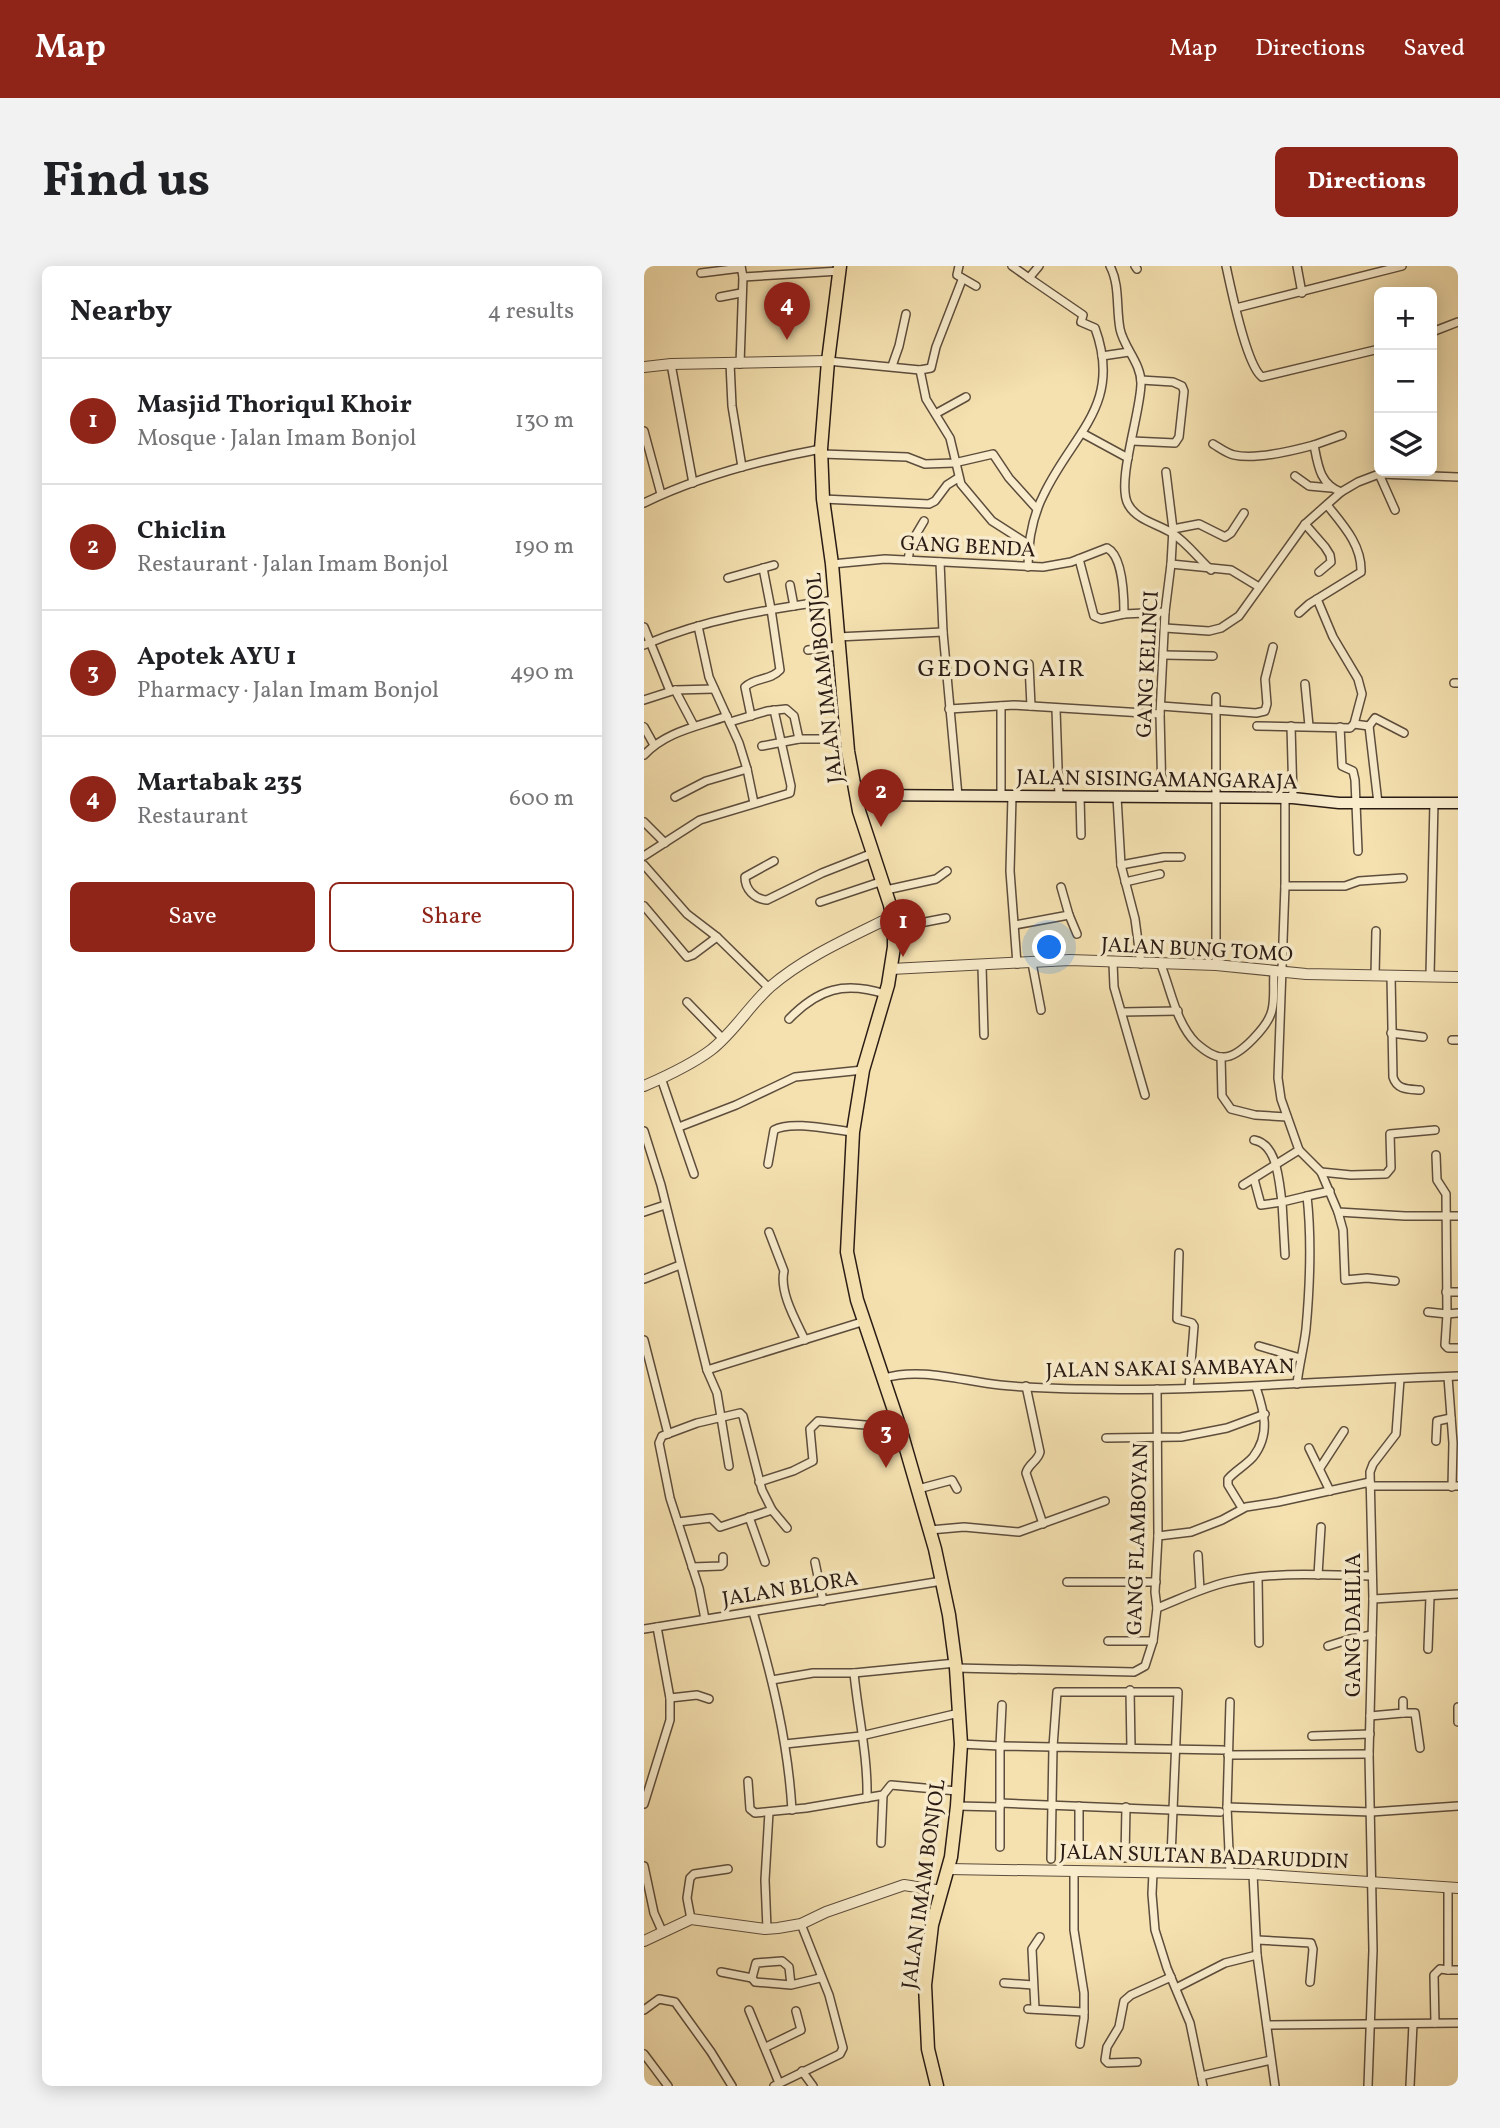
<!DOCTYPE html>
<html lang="en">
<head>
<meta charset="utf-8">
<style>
	:root { --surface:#fff; --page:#f2f2f2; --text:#202124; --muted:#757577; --line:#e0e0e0; --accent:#8f2418 }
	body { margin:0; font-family:Vollkorn,serif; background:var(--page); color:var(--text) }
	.controls { position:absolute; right:21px; top:21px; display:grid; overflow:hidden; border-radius:10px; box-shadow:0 4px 18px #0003 }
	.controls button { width:63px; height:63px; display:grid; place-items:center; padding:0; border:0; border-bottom:2px solid var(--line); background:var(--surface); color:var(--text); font:35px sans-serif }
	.you { position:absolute; left:406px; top:682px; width:24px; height:24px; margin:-18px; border:5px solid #fff; border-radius:50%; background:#1a73e8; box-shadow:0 0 0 10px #1a73e833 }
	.badge { display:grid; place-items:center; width:46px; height:46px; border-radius:50%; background:var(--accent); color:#fff; font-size:23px; font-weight:700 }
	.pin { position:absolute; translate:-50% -58px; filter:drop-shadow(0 2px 4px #0008) }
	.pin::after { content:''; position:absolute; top:37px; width:24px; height:21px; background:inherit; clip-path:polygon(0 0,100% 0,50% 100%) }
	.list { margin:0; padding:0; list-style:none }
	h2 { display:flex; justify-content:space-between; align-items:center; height:91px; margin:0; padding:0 28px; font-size:30px }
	h2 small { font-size:23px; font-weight:400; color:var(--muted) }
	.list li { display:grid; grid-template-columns:46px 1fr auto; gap:21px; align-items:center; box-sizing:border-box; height:126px; padding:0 28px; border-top:2px solid var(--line) }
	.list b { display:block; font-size:26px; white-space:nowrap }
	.list p { margin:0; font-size:23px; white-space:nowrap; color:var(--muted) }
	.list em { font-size:23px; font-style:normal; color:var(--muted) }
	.actions { display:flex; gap:14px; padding:21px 28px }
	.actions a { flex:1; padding:16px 0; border:2px solid var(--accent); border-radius:10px; text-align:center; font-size:24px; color:var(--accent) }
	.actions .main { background:var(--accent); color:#fff }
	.icon { flex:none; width:38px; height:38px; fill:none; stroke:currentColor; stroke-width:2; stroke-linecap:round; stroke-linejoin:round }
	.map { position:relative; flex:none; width:814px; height:1820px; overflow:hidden; border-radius:10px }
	header { display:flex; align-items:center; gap:42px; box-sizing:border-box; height:98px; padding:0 35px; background:var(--accent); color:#fff }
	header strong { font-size:33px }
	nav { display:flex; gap:38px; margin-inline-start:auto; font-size:24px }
	.intro { display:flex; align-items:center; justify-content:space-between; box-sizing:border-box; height:168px; padding:0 42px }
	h1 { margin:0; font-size:49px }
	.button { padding:18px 32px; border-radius:10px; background:var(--accent); color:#fff; font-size:24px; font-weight:700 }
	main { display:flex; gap:42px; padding:0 42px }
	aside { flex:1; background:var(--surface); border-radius:10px; box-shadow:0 4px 18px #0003 }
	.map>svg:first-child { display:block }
</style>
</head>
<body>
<header>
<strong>Map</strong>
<nav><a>Map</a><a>Directions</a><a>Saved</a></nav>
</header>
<div class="intro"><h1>Find us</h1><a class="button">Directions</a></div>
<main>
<aside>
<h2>Nearby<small>4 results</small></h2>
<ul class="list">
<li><span class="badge">1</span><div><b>Masjid Thoriqul Khoir</b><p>Mosque · Jalan Imam Bonjol</p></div><em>130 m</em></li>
<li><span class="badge">2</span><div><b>Chiclin</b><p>Restaurant · Jalan Imam Bonjol</p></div><em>190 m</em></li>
<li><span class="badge">3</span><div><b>Apotek AYU 1</b><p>Pharmacy · Jalan Imam Bonjol</p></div><em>490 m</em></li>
<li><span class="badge">4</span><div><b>Martabak 235</b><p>Restaurant</p></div><em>600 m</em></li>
</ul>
<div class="actions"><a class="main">Save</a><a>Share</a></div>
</aside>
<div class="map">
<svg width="814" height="1820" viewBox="0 0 814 1820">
	<rect width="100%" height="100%" fill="#f5e1b0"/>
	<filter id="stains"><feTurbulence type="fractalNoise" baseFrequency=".00286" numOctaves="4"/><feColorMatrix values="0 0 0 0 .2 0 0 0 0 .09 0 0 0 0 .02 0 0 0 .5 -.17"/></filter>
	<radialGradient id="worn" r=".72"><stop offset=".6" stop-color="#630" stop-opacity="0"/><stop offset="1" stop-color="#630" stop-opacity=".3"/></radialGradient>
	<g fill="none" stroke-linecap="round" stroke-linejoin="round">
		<g stroke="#5d4d3c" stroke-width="10">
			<g id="minor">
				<path d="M 315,0 L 313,9 L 332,20"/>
				<path d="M 368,0 L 385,12 L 395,0"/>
				<path d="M 466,0 C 476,19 472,42 476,63 C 480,82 497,97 497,117 C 497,146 472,216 484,238 C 492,254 514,258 528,267 C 542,276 554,292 567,304"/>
				<path d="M 491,0 L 493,3"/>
				<path d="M 582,0 C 587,22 602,99 618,111 L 735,83"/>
				<path d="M 653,0 L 658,27"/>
				<path d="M 57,7 L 97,2"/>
				<path d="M 99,11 L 196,5"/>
				<path d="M 76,31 L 97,27"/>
				<path d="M 592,42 L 758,0"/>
				<path d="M 788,66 L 814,56"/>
				<path d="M 458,90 L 485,86"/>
				<path d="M 184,95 L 276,104 L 287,102 L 292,81 L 318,14"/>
				<path d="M 86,97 L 88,140 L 98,201"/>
				<path d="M 27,98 L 49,217"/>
				<path d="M 96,98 L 99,11 L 97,0"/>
				<path d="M 248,100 L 255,80 L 262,48"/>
				<path d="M 276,104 L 282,133 L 306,172 L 317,218 L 348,255 L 384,278"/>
				<path d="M 293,147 L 322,131"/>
				<path d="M 0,165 L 17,228"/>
				<path d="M 438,167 L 484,192"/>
				<path d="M 488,175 L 531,177 L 535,171 L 540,125 L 538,120 L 529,116 L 497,114"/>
				<path d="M 569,178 C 576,182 582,187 590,189 C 612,194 648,185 670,179 C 674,200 676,218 697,226"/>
				<path d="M 670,179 L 698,169"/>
				<path d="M 178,188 L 263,191 L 281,198 L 310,197 L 349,188 L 365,212 L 393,243"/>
				<path d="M 735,208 L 751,244"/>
				<path d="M 651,210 L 665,220 L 687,222"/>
				<path d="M 179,233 L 285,238 L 291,235 L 303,219 L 314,212"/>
				<path d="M 0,237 C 56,210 117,194 177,183"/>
				<path d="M 661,258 L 681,281 L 686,289 L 687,296 L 675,306"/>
				<path d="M 529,263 L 555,258 L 581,271 L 587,267 L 600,247"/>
				<path d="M 435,293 L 450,350 L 457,353 L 480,348"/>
				<path d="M 264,294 L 267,277 L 280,255"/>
				<path d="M 296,296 L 299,366 L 314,530"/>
				<path d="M 188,298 L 241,293 L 399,301 L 427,296 L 463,282 C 479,290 480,331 480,348 L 521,346"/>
				<path d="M 527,298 L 587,304 L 615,321"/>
				<path d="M 384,301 C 384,276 388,251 400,228 C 429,167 479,139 451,62 L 437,56 L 439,49 L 385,12"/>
				<path d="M 84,312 L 130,299"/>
				<path d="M 146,319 L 150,340"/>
				<path d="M 673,333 L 689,371 L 714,413 L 718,428 L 710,458"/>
				<path d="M 655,347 L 665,338 L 717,306 C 718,279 699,259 683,239"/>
				<path d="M 54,360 L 65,411 L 95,477 L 103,503 L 110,537"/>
				<path d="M 0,361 L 26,425"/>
				<path d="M 521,362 L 565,365 L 577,362 L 595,350 L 661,258 L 697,226 L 714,216 L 735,208 L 814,211"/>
				<path d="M 193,371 L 299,366"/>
				<path d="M 0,379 C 61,353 125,343 190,334"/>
				<path d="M 164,384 L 194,380"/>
				<path d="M 520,389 L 569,390"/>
				<path d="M 385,398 L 387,440"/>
				<path d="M 810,417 L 814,417"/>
				<path d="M 661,418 L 665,460"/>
				<path d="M 31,424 L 50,460"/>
				<path d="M 572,431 L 572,699"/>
				<path d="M 0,434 L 31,424 L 70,423"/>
				<path d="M 517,440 L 612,447 L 621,445 L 623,438 L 621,413 L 629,381"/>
				<path d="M 305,443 L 370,439 L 516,448"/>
				<path d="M 412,443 L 415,531"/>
				<path d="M 107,450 L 101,421 C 111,411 126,415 136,404 L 127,343 L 119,302"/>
				<path d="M 86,456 L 123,445 L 142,443 L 150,450 L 155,473"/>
				<path d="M 613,460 L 706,462 L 710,458 L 725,460"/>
				<path d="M 647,460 L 649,532"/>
				<path d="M 725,460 L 734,537"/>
				<path d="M 725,460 L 731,452 L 760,467"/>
				<path d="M 0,461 L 10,479"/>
				<path d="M 696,461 L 698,500 L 709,505 L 711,514 L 714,585"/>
				<path d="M 118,480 L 155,473 L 202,473"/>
				<path d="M 0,489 C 23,465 53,461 83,450"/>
				<path d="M 357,530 L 357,440"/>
				<path d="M 368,530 L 366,605 L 373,698"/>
				<path d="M 31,531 L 62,515 L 103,503"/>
				<path d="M 436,531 L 437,569"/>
				<path d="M 473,531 L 477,599 L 491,653 L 497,698"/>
				<path d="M 518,531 L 516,448 L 521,346 L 527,298 L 529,263 L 522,206"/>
				<path d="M 641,532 L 641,620 L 634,812 L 637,833 L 655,884"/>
				<path d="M 0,556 L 21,577"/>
				<path d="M 0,590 L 56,554 L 146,527 L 147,520 L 130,444"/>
				<path d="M 130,595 L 101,611 C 101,623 110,633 123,634 L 178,607 L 229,587"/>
				<path d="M 0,599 L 43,648 L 73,671 L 125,722"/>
				<path d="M 477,599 L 520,591 L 537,591"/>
				<path d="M 481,616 L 516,608"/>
				<path d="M 641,620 L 701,620 L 715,615 L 759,612"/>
				<path d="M 242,624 L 292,613 L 303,605"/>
				<path d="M 176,636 L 239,615"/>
				<path d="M 0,640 L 43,691 L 49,689 L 73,671"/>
				<path d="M 425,649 L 433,668"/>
				<path d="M 371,659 L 425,649 L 417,621"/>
				<path d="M 250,662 L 302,652"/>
				<path d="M 388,697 L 397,744"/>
				<path d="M 469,697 L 470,721 L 501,829"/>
				<path d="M 517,699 C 527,724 532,757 552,777 C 560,784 570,792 580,791 C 596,791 625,759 628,744 C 631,732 629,718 630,706"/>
				<path d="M 338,700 L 340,769"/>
				<path d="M 731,709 L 732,665"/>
				<path d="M 786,709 L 790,536"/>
				<path d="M 747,710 L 749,811 C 753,824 764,823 776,824"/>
				<path d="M 43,736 L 79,773"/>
				<path d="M 478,746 L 534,745"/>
				<path d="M 145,753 C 174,723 200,715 241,728"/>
				<path d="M 747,767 L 779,771"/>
				<path d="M 808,774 L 814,774"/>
				<path d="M 577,791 L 578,830 L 587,843 L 611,849 L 643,851"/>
				<path d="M 17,812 L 50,908"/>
				<path d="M 35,861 L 92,839 L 151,811 L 219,804"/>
				<path d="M 0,865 L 17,919 L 63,1104 L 73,1127 L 85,1200"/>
				<path d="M 792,889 L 793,914 L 802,928 L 803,1048 L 814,1047"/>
				<path d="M 124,898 L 130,864 C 147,854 189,864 209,866"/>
				<path d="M 677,906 L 707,909 L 742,908 L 747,902 L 746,868 L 791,864"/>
				<path d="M 610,913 L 617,939 L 638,936 C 635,917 634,878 610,874"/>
				<path d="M 599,919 L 655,884 L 677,906 L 694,946 L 761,950 L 814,950"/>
				<path d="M 0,946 L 21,939"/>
				<path d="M 694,946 L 699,964 L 701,1014 L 723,1012 L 751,1015"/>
				<path d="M 125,966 L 140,1005 C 135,1026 152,1055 161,1074"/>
				<path d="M 535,987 L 533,1053 L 548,1057 L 550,1060 L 545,1122"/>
				<path d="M 641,989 L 638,936 L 663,930"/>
				<path d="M 0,1013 L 36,999"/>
				<path d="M 802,1026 L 814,1026"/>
				<path d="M 784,1046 L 803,1048 L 801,1079 L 804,1082 L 814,1082"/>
				<path d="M 0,1074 L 24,1168"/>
				<path d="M 615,1080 L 656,1092"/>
				<path d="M 63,1104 L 221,1055"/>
				<path d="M 804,1111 L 809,1177 L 808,1221"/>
				<path d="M 240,1112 C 277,1101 318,1115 356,1119 C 382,1122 409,1122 436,1123 C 562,1126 688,1114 814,1110"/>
				<path d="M 653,1118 C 655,1099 660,1081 662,1063 C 666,1019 668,975 663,930 L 686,925"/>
				<path d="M 382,1120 L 396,1186 C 394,1195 384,1198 382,1207 L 399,1258"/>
				<path d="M 462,1172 L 537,1171 L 583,1162 L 621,1148"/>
				<path d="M 792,1175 L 793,1155 L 807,1152"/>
				<path d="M 665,1182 L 686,1225"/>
				<path d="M 676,1202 L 700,1165"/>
				<path d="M 115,1216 L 149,1205 L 169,1195 L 166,1163 L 174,1155 L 256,1162"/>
				<path d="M 726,1220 L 814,1220"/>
				<path d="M 274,1223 L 308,1214 L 313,1223"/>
				<path d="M 598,1242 L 584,1219 L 584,1213 C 591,1205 602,1199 609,1191 C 627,1168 620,1145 612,1121"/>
				<path d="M 105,1251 L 121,1296"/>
				<path d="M 34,1256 L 67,1252 L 76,1261 L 128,1244"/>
				<path d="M 286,1264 L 320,1261 L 375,1266 L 461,1235"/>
				<path d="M 514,1270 L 547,1266 L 578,1254 L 602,1241 L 634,1236 L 726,1216"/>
				<path d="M 554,1289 L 556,1324"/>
				<path d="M 171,1296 L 179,1335"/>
				<path d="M 48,1301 L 77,1300 L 79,1298 L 79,1291"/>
				<path d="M 674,1309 L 677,1261"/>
				<path d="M 614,1312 L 615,1377"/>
				<path d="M 423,1316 L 512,1316"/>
				<path d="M 729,1333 L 814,1328"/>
				<path d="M 513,1342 C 536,1333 558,1322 583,1316 C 630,1305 681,1309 728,1310"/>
				<path d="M 109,1346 C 128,1411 144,1476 148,1544"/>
				<path d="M 61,1353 L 55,1322 L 26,1232 L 15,1177 L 18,1170 L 53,1157 L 96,1147 L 99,1150 L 118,1224 L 128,1244 L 143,1262"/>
				<path d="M 0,1363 L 298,1315"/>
				<path d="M 464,1375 L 509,1375"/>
				<path d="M 684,1380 L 706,1373 L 728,1369"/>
				<path d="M 784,1383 L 786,1331"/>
				<path d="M 312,1402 L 490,1406 L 501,1400 L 509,1375 L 513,1342 L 511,1326 L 514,1270 L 513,1123"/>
				<path d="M 210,1407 C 214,1449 224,1490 223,1532"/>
				<path d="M 128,1414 L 169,1407 L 210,1407 L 312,1397"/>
				<path d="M 486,1424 L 487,1482"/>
				<path d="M 26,1432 L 53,1429 L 65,1433"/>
				<path d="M 814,1441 L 814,1456"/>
				<path d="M 759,1447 L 771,1447 L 776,1482"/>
				<path d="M 726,1450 L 759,1447 L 759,1435"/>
				<path d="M 668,1470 L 726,1468"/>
				<path d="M 141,1478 L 217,1470 L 315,1447"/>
				<path d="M 317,1478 L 356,1480 L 358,1439"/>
				<path d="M 584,1489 L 725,1488"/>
				<path d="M 104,1515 L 106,1543 L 111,1547 L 162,1542 L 239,1529 L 247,1519 L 313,1525"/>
				<path d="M 356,1537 L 576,1546"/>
				<path d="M 0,1538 L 26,1454 L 26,1432 L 13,1361"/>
				<path d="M 313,1540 L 356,1541"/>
				<path d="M 583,1541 L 727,1546 L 814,1540"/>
				<path d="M 237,1577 L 239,1529"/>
				<path d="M 356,1581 L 356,1480 L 409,1481 L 413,1426 L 534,1426 L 527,1591"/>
				<path d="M 435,1586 L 435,1540"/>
				<path d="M 481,1592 L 482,1541"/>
				<path d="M 407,1593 L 409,1481 L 579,1484"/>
				<path d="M 0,1600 L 10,1647 L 18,1665"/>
				<path d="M 430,1605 L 430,1664 L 440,1727 L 440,1752 L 436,1778"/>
				<path d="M 509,1607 L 508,1628 L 511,1664 L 523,1702 L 546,1757 L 559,1820"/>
				<path d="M 586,1607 L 583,1541 L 586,1436"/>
				<path d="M 609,1608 L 613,1689 L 631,1820"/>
				<path d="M 804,1622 L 804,1704 L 814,1704"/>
				<path d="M 47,1653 L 43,1632 L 46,1612 L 50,1608 L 84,1603"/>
				<path d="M 123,1663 L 121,1614 L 125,1546"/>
				<path d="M 613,1674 L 667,1677 L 669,1683 L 666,1716"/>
				<path d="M 77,1706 L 108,1712"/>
				<path d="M 360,1717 L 389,1719"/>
				<path d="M 147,1719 L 111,1716 L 108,1712 L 112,1697 L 138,1695 L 145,1701 L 147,1719 L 176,1712"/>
				<path d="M 532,1722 L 581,1697 L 613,1689"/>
				<path d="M 384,1743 L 440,1746"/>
				<path d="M 391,1743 L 388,1683 L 396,1671"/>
				<path d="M 0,1744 L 15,1733 L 31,1736 L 67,1786 L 88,1820"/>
				<path d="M 105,1744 L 135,1817"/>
				<path d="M 791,1757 L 790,1709 L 796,1703 L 804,1704"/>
				<path d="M 623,1759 L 814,1757"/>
				<path d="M 122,1781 L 157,1764 L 152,1745"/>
				<path d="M 0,1788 L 24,1820"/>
				<path d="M 493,1796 L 464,1797 L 461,1794 L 463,1781 L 475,1761 L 480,1735 L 487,1729 L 527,1711"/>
				<path d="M 158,1805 L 169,1820"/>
				<path d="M 557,1810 L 627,1794"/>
				<path d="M 130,1820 L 196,1788 L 199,1782 L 185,1729 L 157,1658"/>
				<path d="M 724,1820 L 729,1684 L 725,1488 L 729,1333 L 726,1206 L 729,1198 L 752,1168 L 756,1113"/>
				<path d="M 766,1820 L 769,1758"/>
			</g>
		</g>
		<g stroke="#5d4d3c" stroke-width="12">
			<g id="tertiary">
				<path d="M 0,101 L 27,98 L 184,95"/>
				<path d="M 247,703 L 426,694 L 572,699 L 662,708 L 814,711"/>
				<path d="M 0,820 C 23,810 47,799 67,784 C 90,766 105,740 126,721 C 162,690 207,671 249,650"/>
				<path d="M 304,1603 L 609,1608 L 814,1622"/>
				<path d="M 0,1675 L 47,1653 L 121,1663 L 134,1662 L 157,1658 L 182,1646 L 260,1619 L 298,1625"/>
			</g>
		</g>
		<g stroke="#2a1c15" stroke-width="13">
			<path id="secondary" d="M 212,529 L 649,532 L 695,537 L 814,537"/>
		</g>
		<g stroke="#2a1c15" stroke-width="15">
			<path id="trunk" d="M 196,0 L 184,95 L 177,183 L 179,233 L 188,298 L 204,485 L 215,545 L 246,639 L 250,662 L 250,681 L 244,719 L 219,804 L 209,866 L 203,986 L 213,1034 L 256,1162 L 291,1283 L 305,1349 L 312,1402 L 317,1478 L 313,1540 L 307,1591 L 288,1659 L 281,1719 L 284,1783 L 293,1820"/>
		</g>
		<use href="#minor" stroke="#f8eccc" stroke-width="7"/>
		<use href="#tertiary" stroke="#f8eccc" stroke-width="10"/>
		<use href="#secondary" stroke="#f8eccc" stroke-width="10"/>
		<use href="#trunk" stroke="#f5e1b0" stroke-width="12"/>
	</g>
	<g text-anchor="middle" stroke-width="7" stroke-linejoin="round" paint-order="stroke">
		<g font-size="21" fill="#2a1c15" stroke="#f8eccc">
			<text transform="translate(324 280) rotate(3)" y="7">GANG BENDA</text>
			<text transform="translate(503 398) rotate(-87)" y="7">GANG KELINCI</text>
			<text transform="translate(180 412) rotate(-96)" y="7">JALAN IMAM BONJOL</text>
			<text transform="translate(513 513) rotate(1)" y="7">JALAN SISINGAMANGARAJA</text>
			<text transform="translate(553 683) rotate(3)" y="7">JALAN BUNG TOMO</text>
			<text transform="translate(526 1102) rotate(-1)" y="7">JALAN SAKAI SAMBAYAN</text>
			<text transform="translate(493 1273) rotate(-88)" y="7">GANG FLAMBOYAN</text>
			<text transform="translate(146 1322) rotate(-9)" y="7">JALAN BLORA</text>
			<text transform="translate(709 1359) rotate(-90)" y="7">GANG DAHLIA</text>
			<text transform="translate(560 1590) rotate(2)" y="7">JALAN SULTAN BADARUDDIN</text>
			<text transform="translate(279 1618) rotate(-82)" y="7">JALAN IMAM BONJOL</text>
		</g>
		<g font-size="24" letter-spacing="2" fill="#2a1c15" stroke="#f8eccc">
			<text x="358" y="410">GEDONG AIR</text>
		</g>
	</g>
	<rect width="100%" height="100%" filter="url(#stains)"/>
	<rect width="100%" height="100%" fill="url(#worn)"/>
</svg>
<div class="controls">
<button>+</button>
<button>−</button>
<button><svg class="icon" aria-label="layers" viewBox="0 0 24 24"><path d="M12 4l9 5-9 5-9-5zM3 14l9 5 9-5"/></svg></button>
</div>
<div class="you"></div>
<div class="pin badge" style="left:259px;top:691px">1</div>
<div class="pin badge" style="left:237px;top:561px">2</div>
<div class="pin badge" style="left:242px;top:1202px">3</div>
<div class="pin badge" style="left:143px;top:74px">4</div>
</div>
</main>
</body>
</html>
